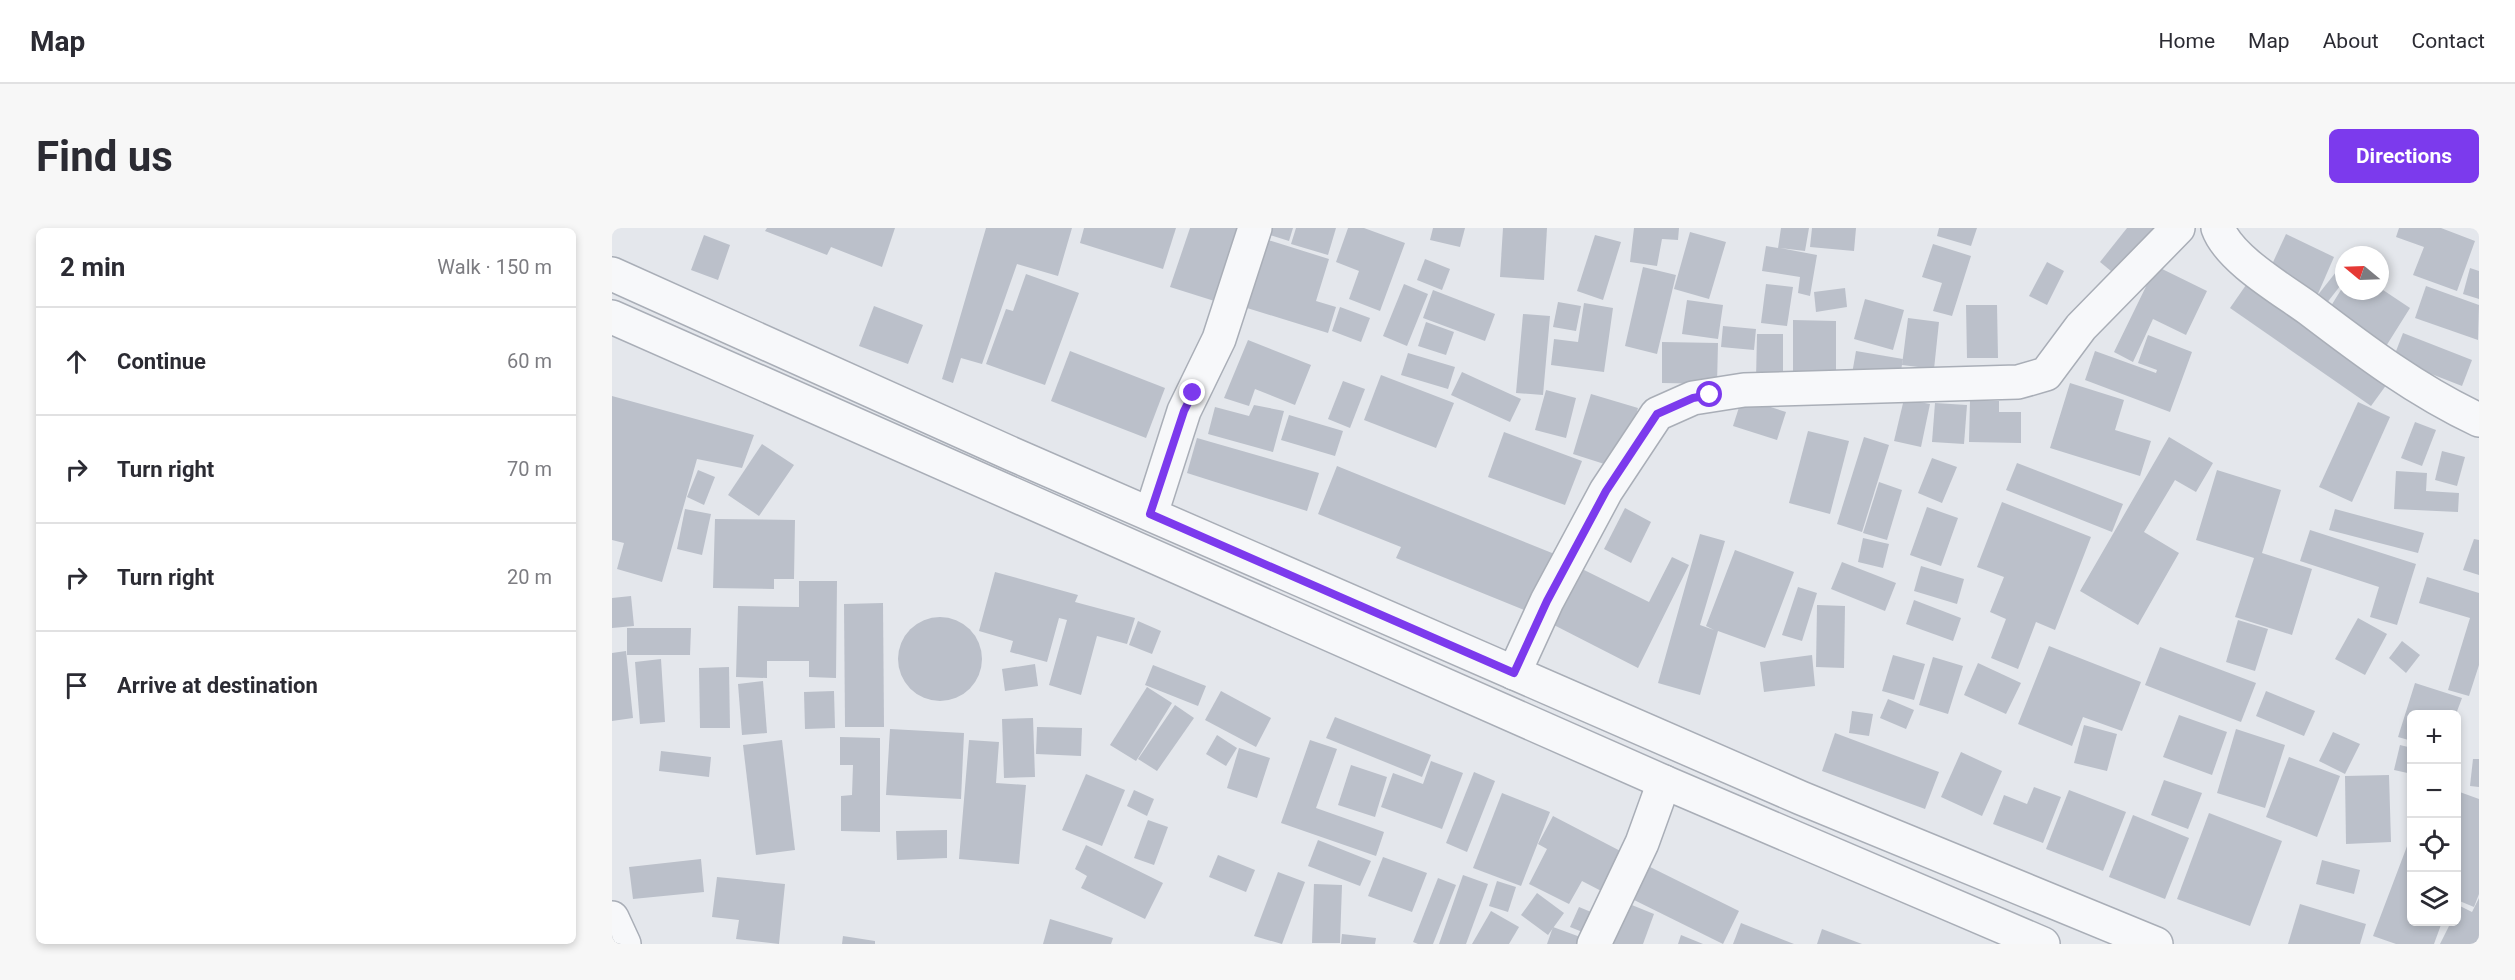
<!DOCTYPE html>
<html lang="en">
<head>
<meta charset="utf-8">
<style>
	:root { --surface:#fff; --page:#f7f7f7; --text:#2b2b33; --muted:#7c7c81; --line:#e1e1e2; --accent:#7c3aed }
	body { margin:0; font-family:Roboto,sans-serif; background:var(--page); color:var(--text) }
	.controls { position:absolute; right:18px; bottom:18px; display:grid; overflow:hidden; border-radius:9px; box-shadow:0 3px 9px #0003 }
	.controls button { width:54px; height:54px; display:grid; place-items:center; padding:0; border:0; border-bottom:2px solid var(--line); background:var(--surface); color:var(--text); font:30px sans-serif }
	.compass { position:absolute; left:1723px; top:18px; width:54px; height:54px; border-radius:50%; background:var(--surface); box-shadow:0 3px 9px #0003; rotate:289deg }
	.stop { position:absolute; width:18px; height:18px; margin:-14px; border:4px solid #7c3aed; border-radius:50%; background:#fff }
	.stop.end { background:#7c3aed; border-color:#fff; box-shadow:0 2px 6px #0008 }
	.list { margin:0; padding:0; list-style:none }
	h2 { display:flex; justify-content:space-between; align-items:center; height:78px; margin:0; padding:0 24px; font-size:26px }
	h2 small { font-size:20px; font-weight:400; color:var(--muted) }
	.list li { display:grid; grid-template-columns:39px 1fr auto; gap:18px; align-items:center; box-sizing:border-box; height:108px; padding:0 24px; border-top:2px solid var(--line) }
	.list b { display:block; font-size:22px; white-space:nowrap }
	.list em { font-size:20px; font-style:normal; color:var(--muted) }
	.icon { flex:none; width:33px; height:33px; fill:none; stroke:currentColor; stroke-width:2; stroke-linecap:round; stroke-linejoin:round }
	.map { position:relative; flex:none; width:1867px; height:716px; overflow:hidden; border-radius:9px }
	header { display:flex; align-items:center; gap:36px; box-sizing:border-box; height:84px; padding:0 30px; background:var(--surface); border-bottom:2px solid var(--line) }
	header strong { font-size:28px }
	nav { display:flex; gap:33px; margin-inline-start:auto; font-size:21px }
	.intro { display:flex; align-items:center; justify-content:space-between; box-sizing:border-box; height:144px; padding:0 36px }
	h1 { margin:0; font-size:42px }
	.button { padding:15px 27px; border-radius:9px; background:var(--accent); color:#fff; font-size:21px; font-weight:700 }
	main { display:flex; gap:36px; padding:0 36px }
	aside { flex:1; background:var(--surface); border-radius:9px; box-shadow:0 3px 9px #0003 }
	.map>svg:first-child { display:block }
</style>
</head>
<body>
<header>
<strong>Map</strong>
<nav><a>Home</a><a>Map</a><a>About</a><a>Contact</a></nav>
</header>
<div class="intro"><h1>Find us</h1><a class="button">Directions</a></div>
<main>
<aside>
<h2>2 min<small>Walk · 150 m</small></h2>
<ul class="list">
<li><svg class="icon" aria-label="ahead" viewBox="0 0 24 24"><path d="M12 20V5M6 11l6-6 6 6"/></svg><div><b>Continue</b></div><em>60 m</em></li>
<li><svg class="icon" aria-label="right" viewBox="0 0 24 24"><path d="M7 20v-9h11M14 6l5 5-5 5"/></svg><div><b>Turn right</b></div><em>70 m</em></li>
<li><svg class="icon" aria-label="right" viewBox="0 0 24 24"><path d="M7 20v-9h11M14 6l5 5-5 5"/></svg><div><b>Turn right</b></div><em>20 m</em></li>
<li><svg class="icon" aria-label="arrive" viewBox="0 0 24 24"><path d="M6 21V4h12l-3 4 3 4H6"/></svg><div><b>Arrive at destination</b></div></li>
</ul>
</aside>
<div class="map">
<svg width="1867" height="716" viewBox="0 0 1867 716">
	<rect width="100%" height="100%" fill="#e4e7ec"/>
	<g fill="#bbc0ca">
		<path d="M 155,0 L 283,0 L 270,39 L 219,19 L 215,27 L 153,3 Z"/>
		<path d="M 374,0 L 460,0 L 446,48 L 405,36 L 370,136 L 349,130 L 341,155 L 330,151 Z"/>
		<path d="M 472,0 L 564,0 L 551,41 L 468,15 Z"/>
		<path d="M 578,0 L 632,0 L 612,76 L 558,59 Z"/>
		<path d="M 660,0 L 681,0 L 677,13 L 658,7 Z"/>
		<path d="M 684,0 L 724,0 L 716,27 L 679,16 Z"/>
		<path d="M 736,0 L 752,0 L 793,15 L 768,83 L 737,71 L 747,43 L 724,34 Z"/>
		<path d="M 821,0 L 853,0 L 848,19 L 818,12 Z"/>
		<path d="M 891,0 L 935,0 L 932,52 L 888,49 Z"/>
		<path d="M 1022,0 L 1067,0 L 1066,12 L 1050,11 L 1045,38 L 1018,34 Z"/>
		<path d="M 1169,0 L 1197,0 L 1193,23 L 1168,20 L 1205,27 L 1198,68 L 1186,65 L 1188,49 L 1150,43 L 1154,18 L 1166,20 Z"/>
		<path d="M 1200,0 L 1244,0 L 1242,23 L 1198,19 Z"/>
		<path d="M 1327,0 L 1365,0 L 1359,18 L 1325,8 Z"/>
		<path d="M 1515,0 L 1552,0 L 1510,52 L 1488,34 Z"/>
		<path d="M 1787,0 L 1829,0 L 1863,13 L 1845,63 L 1801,47 L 1812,19 L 1784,9 Z"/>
		<path d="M 1078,4 L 1114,14 L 1097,71 L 1062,61 Z"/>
		<path d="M 1674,6 L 1722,29 L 1705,68 L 1656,45 Z"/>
		<path d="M 92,7 L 118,17 L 106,52 L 79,42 Z"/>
		<path d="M 983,7 L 1009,14 L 991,72 L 965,63 Z"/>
		<path d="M 656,12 L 717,31 L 704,73 L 724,79 L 716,105 L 635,80 Z"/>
		<path d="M 1321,16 L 1359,28 L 1340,88 L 1321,83 L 1330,55 L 1310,49 Z"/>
		<path d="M 813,31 L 838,41 L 830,62 L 805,52 Z"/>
		<path d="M 1435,34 L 1452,43 L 1435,77 L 1417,68 Z"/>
		<path d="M 1544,38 L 1595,63 L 1574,107 L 1541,91 L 1521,134 L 1502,124 Z"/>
		<path d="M 1031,39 L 1064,47 L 1045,126 L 1013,118 Z"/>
		<path d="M 1858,40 L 1867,43 L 1867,71 L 1851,66 Z"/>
		<path d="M 1724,44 L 1732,50 L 1732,53 L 1714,76 L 1705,68 Z"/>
		<path d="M 414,46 L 467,65 L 433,157 L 374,136 L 394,81 L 401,83 Z"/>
		<path d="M 792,56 L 816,66 L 795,118 L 771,108 Z"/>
		<path d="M 1154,56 L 1181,59 L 1175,98 L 1149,95 Z"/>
		<path d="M 1634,57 L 1775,156 L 1759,178 L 1618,80 Z"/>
		<path d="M 1732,57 L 1732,63 L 1768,63 L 1768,60 L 1798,80 L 1771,123 L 1714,86 Z"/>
		<path d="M 1814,58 L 1867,77 L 1866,112 L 1803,90 Z"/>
		<path d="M 1233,60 L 1235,79 L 1204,84 L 1202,64 Z"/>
		<path d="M 821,62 L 883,86 L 873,113 L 811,90 Z"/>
		<path d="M 1253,71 L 1292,82 L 1281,122 L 1242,111 Z"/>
		<path d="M 1075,72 L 1111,77 L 1106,111 L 1070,106 Z"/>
		<path d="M 946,74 L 969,78 L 964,103 L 941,99 Z"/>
		<path d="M 972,75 L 1001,80 L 992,144 L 939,137 L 942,111 L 966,114 Z"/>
		<path d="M 1354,77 L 1385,77 L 1386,130 L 1355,130 Z"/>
		<path d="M 262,78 L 311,97 L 296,136 L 247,118 Z"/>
		<path d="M 728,79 L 758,90 L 749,114 L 720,103 Z"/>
		<path d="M 911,86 L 938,88 L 931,167 L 904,165 Z"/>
		<path d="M 1296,90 L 1327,94 L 1322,141 L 1290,137 Z"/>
		<path d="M 1181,92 L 1224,93 L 1224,150 L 1181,151 Z"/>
		<path d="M 814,94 L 842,104 L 834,127 L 806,118 Z"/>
		<path d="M 1111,98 L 1144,101 L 1142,122 L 1109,119 Z"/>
		<path d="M 1791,105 L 1860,132 L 1850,158 L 1781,131 Z"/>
		<path d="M 1145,106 L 1171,106 L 1171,152 L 1144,152 Z"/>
		<path d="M 1536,107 L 1580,124 L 1558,184 L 1473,152 L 1483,123 L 1544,145 L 1545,142 L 1526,135 Z"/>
		<path d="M 636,112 L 699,137 L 683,177 L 643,161 L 637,178 L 612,170 Z"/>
		<path d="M 1050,114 L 1106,115 L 1105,156 L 1050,155 Z"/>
		<path d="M 458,123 L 553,160 L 534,210 L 439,173 Z"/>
		<path d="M 1244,123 L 1291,131 L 1287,154 L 1240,146 Z"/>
		<path d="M 796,125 L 843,139 L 836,161 L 789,147 Z"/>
		<path d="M 850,144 L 909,171 L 898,194 L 839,167 Z"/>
		<path d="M 769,147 L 842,175 L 824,220 L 752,192 Z"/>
		<path d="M 731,153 L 753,161 L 738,200 L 716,191 Z"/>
		<path d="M 1458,155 L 1512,172 L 1503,202 L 1539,213 L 1528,248 L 1438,220 Z"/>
		<path d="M 934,162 L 964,170 L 954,210 L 923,202 Z"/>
		<path d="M 979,166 L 1026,180 L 1008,241 L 961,226 Z"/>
		<path d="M 0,168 L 142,207 L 130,240 L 85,231 L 50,354 L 5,341 L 12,315 L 0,312 Z"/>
		<path d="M 1130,170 L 1174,184 L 1165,212 L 1121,198 Z"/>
		<path d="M 1292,171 L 1318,176 L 1309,219 L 1282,213 Z"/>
		<path d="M 1358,172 L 1387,173 L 1387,184 L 1409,184 L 1409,215 L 1357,214 Z"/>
		<path d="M 1746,174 L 1778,189 L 1740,274 L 1707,259 Z"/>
		<path d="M 1323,175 L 1355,177 L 1352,216 L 1320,214 Z"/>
		<path d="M 642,177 L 672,183 L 661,224 L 596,206 L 603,179 L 637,188 Z"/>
		<path d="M 677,187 L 731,203 L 723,228 L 669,212 Z"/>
		<path d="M 1803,194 L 1824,202 L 1810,238 L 1789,230 Z"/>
		<path d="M 1196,203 L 1237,213 L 1218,286 L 1177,275 Z"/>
		<path d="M 892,204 L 970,233 L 953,277 L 876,249 Z"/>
		<path d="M 1252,209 L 1277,217 L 1250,304 L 1225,296 Z"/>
		<path d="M 1557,209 L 1601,235 L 1584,264 L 1563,252 L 1532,304 L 1567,325 L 1526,397 L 1468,363 Z"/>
		<path d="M 585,210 L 707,245 L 695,283 L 575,245 Z"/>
		<path d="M 150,216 L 182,237 L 147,288 L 116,267 Z"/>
		<path d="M 1830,223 L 1853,229 L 1845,258 L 1823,252 Z"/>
		<path d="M 1320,230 L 1345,239 L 1330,275 L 1306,265 Z"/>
		<path d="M 1405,235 L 1511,276 L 1500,304 L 1394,262 Z"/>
		<path d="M 725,238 L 945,327 L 922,386 L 784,330 L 789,319 L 706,286 Z"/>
		<path d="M 86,242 L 103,249 L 92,277 L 75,269 Z"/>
		<path d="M 1605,242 L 1669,262 L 1650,325 L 1700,341 L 1680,407 L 1623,389 L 1642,330 L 1584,312 Z"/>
		<path d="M 1784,243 L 1815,245 L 1814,263 L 1847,265 L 1846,284 L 1782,281 Z"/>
		<path d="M 1267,254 L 1290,262 L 1275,312 L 1251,305 Z"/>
		<path d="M 1390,274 L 1479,309 L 1443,402 L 1424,394 L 1406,441 L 1379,430 L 1394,391 L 1378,384 L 1392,349 L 1365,339 Z"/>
		<path d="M 1315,279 L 1346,290 L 1329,338 L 1298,327 Z"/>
		<path d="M 1013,280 L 1039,294 L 1019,335 L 992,321 Z"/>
		<path d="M 73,281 L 99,286 L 90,327 L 65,321 Z"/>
		<path d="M 1723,281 L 1812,305 L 1806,325 L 1717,302 Z"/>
		<path d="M 103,291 L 183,292 L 182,351 L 162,351 L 162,361 L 101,360 Z"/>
		<path d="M 1698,302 L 1804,336 L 1785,397 L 1758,389 L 1767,359 L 1688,333 Z"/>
		<path d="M 1088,306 L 1113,313 L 1088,397 L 1102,402 L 1094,398 L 1123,322 L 1182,344 L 1153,420 L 1106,403 L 1088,467 L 1046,455 Z"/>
		<path d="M 1251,310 L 1277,316 L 1271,340 L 1246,334 Z"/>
		<path d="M 1862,311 L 1867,312 L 1867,347 L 1851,342 Z"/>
		<path d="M 1060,329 L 1077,337 L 1026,440 L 938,395 L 966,339 L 1037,374 Z"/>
		<path d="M 1230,334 L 1284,355 L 1273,383 L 1219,361 Z"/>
		<path d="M 1309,338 L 1352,351 L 1345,376 L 1302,363 Z"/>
		<path d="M 383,344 L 466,367 L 463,374 L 523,390 L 515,416 L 485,408 L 469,467 L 437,457 L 455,392 L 447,390 L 435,434 L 398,424 L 401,413 L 367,403 Z"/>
		<path d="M 1815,349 L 1867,365 L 1867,437 L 1857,468 L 1836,462 L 1858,390 L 1807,375 Z"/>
		<path d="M 187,353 L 225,353 L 224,450 L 197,449 L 197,433 L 155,433 L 155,450 L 124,449 L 126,378 L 187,379 Z"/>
		<path d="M 1186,359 L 1205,365 L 1190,413 L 1170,407 Z"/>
		<path d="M 19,368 L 22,398 L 0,400 L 0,370 Z"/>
		<path d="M 1302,372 L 1349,390 L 1341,413 L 1294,396 Z"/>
		<path d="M 271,375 L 272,499 L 233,499 L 232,376 Z"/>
		<path d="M 1205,377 L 1233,378 L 1232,440 L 1204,439 Z"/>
		<circle cx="328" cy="431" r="42"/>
		<path d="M 1746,390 L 1775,406 L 1753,447 L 1723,431 Z"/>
		<path d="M 1626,392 L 1656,401 L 1643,443 L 1614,434 Z"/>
		<path d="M 526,393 L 549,403 L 540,426 L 517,417 Z"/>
		<path d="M 15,400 L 79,400 L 78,427 L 15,427 Z"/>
		<path d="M 1790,413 L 1808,427 L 1794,445 L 1777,430 Z"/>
		<path d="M 1437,418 L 1529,454 L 1510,503 L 1471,489 L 1460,518 L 1406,496 Z"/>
		<path d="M 1548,419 L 1644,455 L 1629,494 L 1533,457 Z"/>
		<path d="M 14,423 L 21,490 L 0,493 L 0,425 Z"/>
		<path d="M 1200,427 L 1203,458 L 1152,464 L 1148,434 Z"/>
		<path d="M 1281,427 L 1313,436 L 1302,472 L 1270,463 Z"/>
		<path d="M 1321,429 L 1351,438 L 1336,486 L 1307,477 Z"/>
		<path d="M 49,431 L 53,494 L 28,496 L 23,434 Z"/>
		<path d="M 1366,435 L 1409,455 L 1394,486 L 1352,467 Z"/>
		<path d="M 423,436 L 426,458 L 393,463 L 390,441 Z"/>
		<path d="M 541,437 L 594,458 L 586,478 L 533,457 Z"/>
		<path d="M 117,439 L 118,500 L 88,500 L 87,440 Z"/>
		<path d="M 151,453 L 155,505 L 130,507 L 126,456 Z"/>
		<path d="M 1803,455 L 1850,470 L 1844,486 L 1800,486 L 1800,513 L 1786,509 Z"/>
		<path d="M 535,459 L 560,475 L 524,533 L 498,517 Z"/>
		<path d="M 222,463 L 223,500 L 193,501 L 192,464 Z"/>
		<path d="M 609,463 L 659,490 L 644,519 L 593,492 Z"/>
		<path d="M 1654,463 L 1703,483 L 1692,508 L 1644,488 Z"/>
		<path d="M 1276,471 L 1302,482 L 1294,501 L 1268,490 Z"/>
		<path d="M 563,477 L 582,490 L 545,543 L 526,531 Z"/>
		<path d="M 1240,483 L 1261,486 L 1257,508 L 1237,505 Z"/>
		<path d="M 1567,487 L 1615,504 L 1600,547 L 1551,529 Z"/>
		<path d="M 723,489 L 819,527 L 810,549 L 714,510 Z"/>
		<path d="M 421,490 L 423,549 L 392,550 L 390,491 Z"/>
		<path d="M 1472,497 L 1505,506 L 1495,543 L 1462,535 Z"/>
		<path d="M 425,499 L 470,500 L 469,528 L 424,526 Z"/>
		<path d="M 278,501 L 352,505 L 349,571 L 274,567 Z"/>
		<path d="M 1624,501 L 1673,517 L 1653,580 L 1605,565 Z"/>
		<path d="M 1721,504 L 1748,516 L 1733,546 L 1707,533 Z"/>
		<path d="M 1223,505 L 1327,544 L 1313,581 L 1210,543 Z"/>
		<path d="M 605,507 L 625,520 L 614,538 L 594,526 Z"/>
		<path d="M 228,509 L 268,510 L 268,604 L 229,603 L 229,568 L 240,567 L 241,537 L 228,537 Z"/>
		<path d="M 170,512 L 183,622 L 144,627 L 131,517 Z"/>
		<path d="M 357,512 L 387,514 L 384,555 L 414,557 L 407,636 L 347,631 Z"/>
		<path d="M 698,512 L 725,521 L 704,580 L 772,604 L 764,628 L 669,595 Z"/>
		<path d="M 1788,517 L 1800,520 L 1800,546 L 1782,542 Z"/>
		<path d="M 627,520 L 658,530 L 645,570 L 615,560 Z"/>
		<path d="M 49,523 L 99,529 L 97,549 L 47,543 Z"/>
		<path d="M 1349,524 L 1390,543 L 1370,588 L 1329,569 Z"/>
		<path d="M 1677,529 L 1728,548 L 1705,609 L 1654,589 Z"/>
		<path d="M 1861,531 L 1867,531 L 1867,559 L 1858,558 Z"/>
		<path d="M 819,533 L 851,545 L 830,601 L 769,579 L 781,545 L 811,556 Z"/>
		<path d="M 739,537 L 775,549 L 763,589 L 726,577 Z"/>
		<path d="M 862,544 L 883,553 L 855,624 L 834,615 Z"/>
		<path d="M 474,546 L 513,562 L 490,618 L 450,602 Z"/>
		<path d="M 1777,547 L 1779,614 L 1734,616 L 1733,548 Z"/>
		<path d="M 1552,552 L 1590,565 L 1576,601 L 1539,587 Z"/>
		<path d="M 1422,559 L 1449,569 L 1431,615 L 1381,596 L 1392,567 L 1415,576 Z"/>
		<path d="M 522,562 L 542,571 L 535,588 L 515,578 Z"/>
		<path d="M 1457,562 L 1514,584 L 1491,643 L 1434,621 Z"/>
		<path d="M 1845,563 L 1867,571 L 1867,666 L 1862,679 L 1845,672 Z"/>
		<path d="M 890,565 L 938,584 L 909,658 L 861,640 Z"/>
		<path d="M 1597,585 L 1670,613 L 1638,698 L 1565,671 Z"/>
		<path d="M 1521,587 L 1577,610 L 1553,671 L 1497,649 Z"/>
		<path d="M 941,588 L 1018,628 L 997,667 L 970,653 L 957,676 L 917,656 L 935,621 L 926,616 Z"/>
		<path d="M 536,592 L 556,599 L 542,637 L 522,630 Z"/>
		<path d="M 335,602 L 335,630 L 285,632 L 284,603 Z"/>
		<path d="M 1800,605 L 1800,694 L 1830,694 L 1822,716 L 1784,716 L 1761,708 Z"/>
		<path d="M 706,612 L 759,633 L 748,658 L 696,638 Z"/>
		<path d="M 474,617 L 551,655 L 533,691 L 469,660 L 475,648 L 463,641 Z"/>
		<path d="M 606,627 L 643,642 L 634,664 L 597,649 Z"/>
		<path d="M 771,629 L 815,645 L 800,684 L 756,668 Z"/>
		<path d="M 89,631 L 92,664 L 21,671 L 17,639 Z"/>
		<path d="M 1710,632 L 1748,642 L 1742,666 L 1704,656 Z"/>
		<path d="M 1030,635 L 1127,683 L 1111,716 L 1014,668 Z"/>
		<path d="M 666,644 L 693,654 L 670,716 L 642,708 Z"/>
		<path d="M 851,647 L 876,656 L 854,716 L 827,716 Z"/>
		<path d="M 105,649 L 173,656 L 167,716 L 124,711 L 127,692 L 100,689 Z"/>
		<path d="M 826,650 L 844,657 L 821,716 L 806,716 L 801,714 Z"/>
		<path d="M 885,653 L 904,659 L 896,684 L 877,678 Z"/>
		<path d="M 702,656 L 730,657 L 728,715 L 700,715 Z"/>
		<path d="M 925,665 L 952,685 L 936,707 L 909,687 Z"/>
		<path d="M 1867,670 L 1867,716 L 1828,716 L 1839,694 L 1845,693 L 1846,677 L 1860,684 Z"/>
		<path d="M 1010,673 L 1042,686 L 1031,716 L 993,716 Z"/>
		<path d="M 1688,676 L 1754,696 L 1748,716 L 1676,716 Z"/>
		<path d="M 967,679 L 991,689 L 983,709 L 958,699 Z"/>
		<path d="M 879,683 L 907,699 L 897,716 L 860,716 Z"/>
		<path d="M 438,691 L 501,710 L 499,716 L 431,716 Z"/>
		<path d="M 1129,695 L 1182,716 L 1121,716 Z"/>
		<path d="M 941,699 L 971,710 L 969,716 L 935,716 Z"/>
		<path d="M 1210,701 L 1250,716 L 1205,716 Z"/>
		<path d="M 730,706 L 764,710 L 763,716 L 729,716 Z"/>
		<path d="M 1069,707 L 1091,716 L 1066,716 Z"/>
		<path d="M 231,708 L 263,713 L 263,716 L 230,716 Z"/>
	</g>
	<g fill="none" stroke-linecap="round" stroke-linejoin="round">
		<g stroke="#a9aeb7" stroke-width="36">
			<g id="minor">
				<path d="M 1606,0 C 1617,31 1671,62 1697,81 C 1752,123 1805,163 1867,192"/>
				<path d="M 539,286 L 572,183 L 607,111 L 643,0"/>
				<path d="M 902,445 L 935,373 L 994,263 L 1045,186 L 1081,170 L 1132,162 L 1406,154 L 1434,146 L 1469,99 L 1566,0"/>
				<path d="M 0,690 L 12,716"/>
				<path d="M 982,716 L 1030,615 L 1052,554"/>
			</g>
		</g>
		<g stroke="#a9aeb7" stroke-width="36">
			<g id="tertiary">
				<path d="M 0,46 L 400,226 L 1189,570 L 1544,716"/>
				<path d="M 0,89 L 1052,554 L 1431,716"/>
			</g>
		</g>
		<use href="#minor" stroke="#f7f8fa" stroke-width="33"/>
		<use href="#tertiary" stroke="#f7f8fa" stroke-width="33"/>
	</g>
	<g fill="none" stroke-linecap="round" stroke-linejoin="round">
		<path stroke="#7c3aed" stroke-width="8" d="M 581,165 L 572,183 L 538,286 L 902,445 L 935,373 L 994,263 L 1045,186 L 1081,170 L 1098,167"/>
	</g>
</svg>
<div class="controls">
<button>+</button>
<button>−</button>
<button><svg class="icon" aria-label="locate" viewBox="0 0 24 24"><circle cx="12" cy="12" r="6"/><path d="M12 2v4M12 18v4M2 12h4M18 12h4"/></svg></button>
<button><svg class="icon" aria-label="layers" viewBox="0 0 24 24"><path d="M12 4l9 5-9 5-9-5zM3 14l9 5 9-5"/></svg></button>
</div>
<svg class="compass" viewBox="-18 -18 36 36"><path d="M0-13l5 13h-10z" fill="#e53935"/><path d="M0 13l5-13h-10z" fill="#7c7c81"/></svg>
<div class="stop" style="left:1098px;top:167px"></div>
<div class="stop end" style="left:581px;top:165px"></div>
</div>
</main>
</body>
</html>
